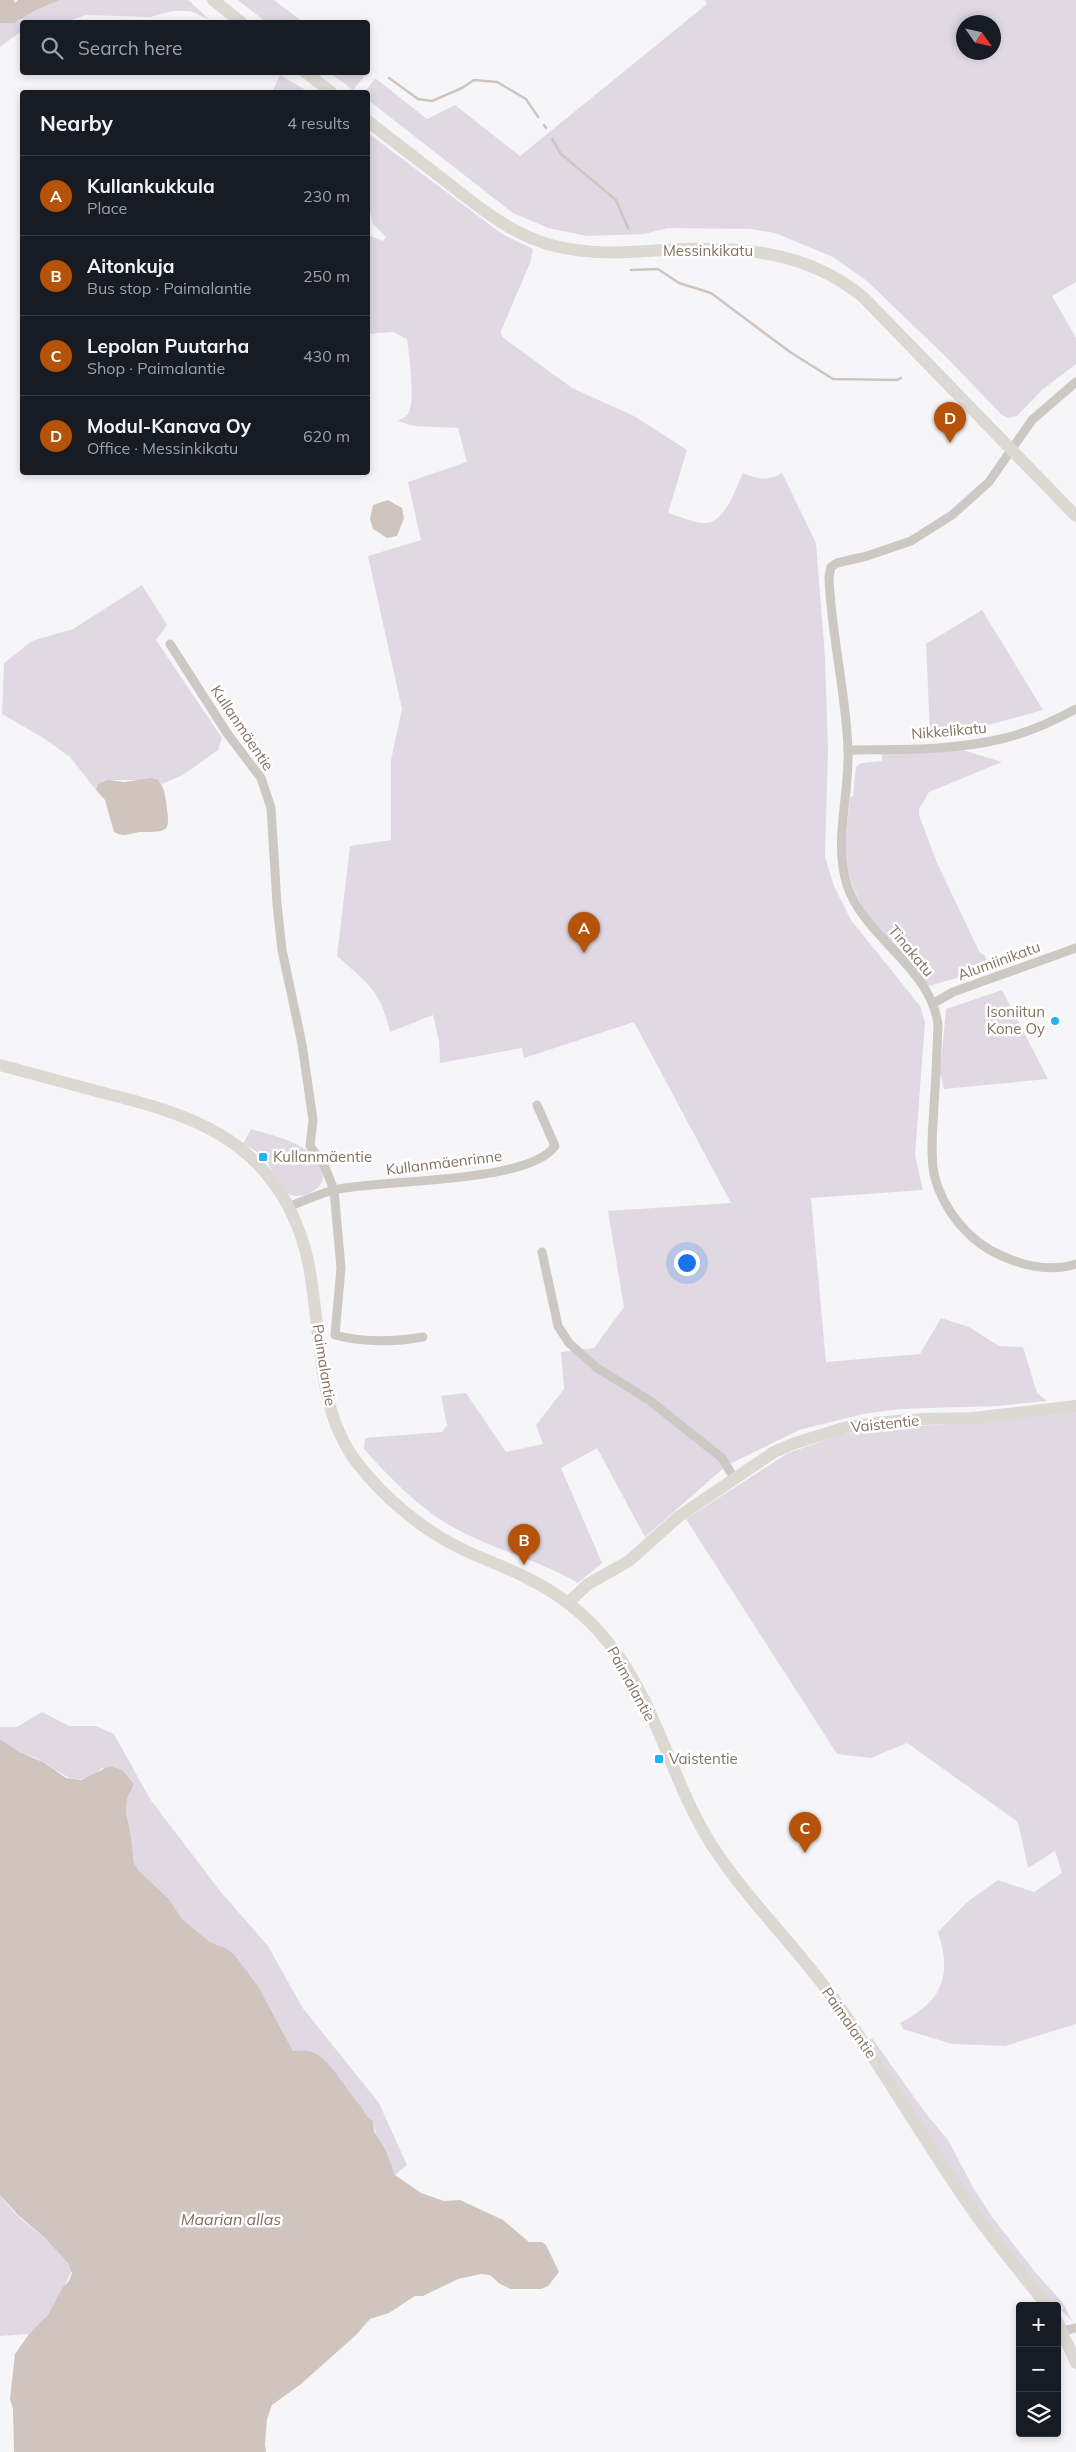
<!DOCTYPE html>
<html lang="en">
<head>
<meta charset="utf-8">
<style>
	:root { --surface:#171b24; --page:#242831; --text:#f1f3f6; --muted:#9ea1a6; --line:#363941; --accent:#b45309 }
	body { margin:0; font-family:Mulish,sans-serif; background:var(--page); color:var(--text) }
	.controls { position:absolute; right:15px; bottom:15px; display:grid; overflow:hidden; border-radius:5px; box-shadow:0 2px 8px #0003 }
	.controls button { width:45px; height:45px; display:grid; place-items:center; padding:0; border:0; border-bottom:1px solid var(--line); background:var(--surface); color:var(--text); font:25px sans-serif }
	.compass { position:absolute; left:956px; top:15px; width:45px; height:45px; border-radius:50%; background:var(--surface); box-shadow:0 2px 8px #0003; rotate:124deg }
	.you { position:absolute; left:686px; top:1262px; width:18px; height:18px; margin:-12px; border:4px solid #fff; border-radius:50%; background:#1a73e8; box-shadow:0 0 0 8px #1a73e833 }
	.badge { display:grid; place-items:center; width:32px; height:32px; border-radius:50%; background:var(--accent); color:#fff; font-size:16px; font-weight:700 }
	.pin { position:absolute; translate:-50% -41px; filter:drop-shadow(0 1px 2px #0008) }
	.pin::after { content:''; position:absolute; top:26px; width:18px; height:15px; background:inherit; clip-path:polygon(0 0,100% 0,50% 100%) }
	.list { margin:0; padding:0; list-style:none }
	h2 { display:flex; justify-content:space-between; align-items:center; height:65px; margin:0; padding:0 20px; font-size:21px }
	h2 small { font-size:16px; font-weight:400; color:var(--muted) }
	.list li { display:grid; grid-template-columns:32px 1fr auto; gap:15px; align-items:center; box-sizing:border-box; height:80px; padding:0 20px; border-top:1px solid var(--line) }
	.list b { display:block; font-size:19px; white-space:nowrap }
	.list p { margin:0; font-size:16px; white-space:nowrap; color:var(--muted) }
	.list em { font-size:16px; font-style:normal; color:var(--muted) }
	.icon { flex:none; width:28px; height:28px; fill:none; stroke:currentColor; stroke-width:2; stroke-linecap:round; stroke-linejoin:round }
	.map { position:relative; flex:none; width:1076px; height:2452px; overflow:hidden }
	.search { position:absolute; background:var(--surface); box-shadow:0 2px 8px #0003; left:20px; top:20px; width:350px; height:55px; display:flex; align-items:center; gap:12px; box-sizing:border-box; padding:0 18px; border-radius:5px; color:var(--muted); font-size:19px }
	.panel { position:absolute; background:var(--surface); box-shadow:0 2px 8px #0003; left:20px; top:90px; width:350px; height:385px; border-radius:5px }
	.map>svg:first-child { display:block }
</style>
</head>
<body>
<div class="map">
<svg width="1076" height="2452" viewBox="0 0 1076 2452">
	<rect width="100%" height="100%" fill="#f6f6f9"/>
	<g fill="#e0d9e3" fill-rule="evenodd">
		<path d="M 60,0 L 188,0 L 210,20 L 190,11 L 173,11 L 150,17 L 86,15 L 66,22 L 22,22 L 22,31 L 0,47 L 0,23 L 14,23 L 36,10 Z"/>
		<path d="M 238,0 L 274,0 L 303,22 L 266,22 Z"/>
		<path d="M 705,0 L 1076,0 L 1076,282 L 1052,296 L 1076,338 L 1076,364 L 1042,390 L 1017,416 L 1008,418 L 1002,415 L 946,357 L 867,281 L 833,257 L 775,233 L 751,229 L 668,228 L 644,234 L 587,236 L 548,228 L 513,213 L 368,100 L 368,92 L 365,92 L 375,78 L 427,119 L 455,105 L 520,156 L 707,4 ZM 964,22 L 994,22 L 994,52 L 964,52 Z"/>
		<path d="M 330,73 L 367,73 L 353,90 Z"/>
		<path d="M 280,75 L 309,92 L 272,92 Z"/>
		<path d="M 368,133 L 502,234 L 533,249 L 530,263 L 501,331 L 502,337 L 572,388 L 634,416 L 687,450 L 668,513 C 679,516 691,522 703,523 C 725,525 735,489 743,473 C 758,479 768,482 782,473 L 816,543 L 825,657 L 828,750 L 825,857 L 834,886 L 851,920 L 920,1006 L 925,1022 L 915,1155 L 923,1190 L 811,1198 L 826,1362 L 920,1354 L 941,1318 L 969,1327 L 999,1346 L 1023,1347 L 1037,1393 L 1047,1401 L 997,1406 L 899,1409 L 863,1414 L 799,1430 L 726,1466 L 645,1537 L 597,1448 L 561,1468 L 602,1563 L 578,1583 C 537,1559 490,1549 449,1525 C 417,1506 389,1477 364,1449 L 365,1438 L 442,1432 L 447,1425 L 441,1396 L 466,1393 L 506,1452 L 543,1444 L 536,1425 L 564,1389 L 561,1352 L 594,1348 L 624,1307 L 608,1211 L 731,1203 L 634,1022 L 524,1058 L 522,1048 L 440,1063 L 439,1041 L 433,1015 L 390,1032 C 380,989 368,984 337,956 L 350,846 L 391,840 L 391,760 L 402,709 L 368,556 L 421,540 L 408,482 L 467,462 L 458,428 L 414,426 L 398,421 C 401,419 406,417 408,414 C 416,402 409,354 407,339 L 393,332 L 368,334 L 368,235 L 383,241 L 386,237 L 373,224 L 368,203 Z"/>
		<path d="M 142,585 L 167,625 L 156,640 L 222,738 L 218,750 L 183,775 L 162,784 L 158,780 L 116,780 L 98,784 L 96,790 L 70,757 L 45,739 L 2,714 L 4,663 L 32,641 L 73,629 Z"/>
		<path d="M 982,610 L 1043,710 L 981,727 L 930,732 L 926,644 Z"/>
		<path d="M 959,749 L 1002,762 L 929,792 L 919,809 L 919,815 L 937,863 L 980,953 L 984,955 L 991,968 L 929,986 C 898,950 853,912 847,863 C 844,841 848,818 850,797 L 853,796 L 856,767 L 861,763 L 882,761 L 882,753 Z"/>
		<path d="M 1002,990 L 1048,1079 L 944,1089 L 940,1074 L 946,1009 Z"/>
		<path d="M 251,1129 C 270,1135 299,1140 313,1156 C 317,1161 323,1169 323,1176 C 323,1190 303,1199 291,1195 C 276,1189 274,1170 265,1159 C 259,1152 251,1148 243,1144 Z"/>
		<path d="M 1076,1412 L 1076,2024 L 1005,2046 L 952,2044 L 903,2029 L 900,2023 C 943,2001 952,1976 938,1932 L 967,1902 L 998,1880 L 1034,1892 L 1062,1873 L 1055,1851 L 1028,1868 L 1018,1822 L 907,1743 L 871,1758 L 837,1754 L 686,1519 L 788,1453 L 843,1434 L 898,1427 L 973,1423 Z"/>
		<path d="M 42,1712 L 69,1726 L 96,1726 L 114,1734 L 150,1799 L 220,1891 L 268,1946 L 302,2007 L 379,2103 L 407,2165 L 395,2175 C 390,2162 373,2131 373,2121 L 364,2115 L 360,2105 L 353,2099 L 339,2077 L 309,2051 L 293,2051 L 258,1986 L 234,1954 L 226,1948 L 210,1942 L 182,1919 L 169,1899 L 139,1871 L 134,1863 L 131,1836 L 126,1813 L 127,1799 L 134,1784 L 102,1768 C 75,1792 62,1772 38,1759 C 32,1756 25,1755 19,1752 C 13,1749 6,1743 0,1739 L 0,1727 L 17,1727 Z"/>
		<path d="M 872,2038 L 924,2111 L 948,2140 L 974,2189 L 992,2217 L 1036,2273 L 1062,2302 L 1073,2322 L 1061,2310 L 1063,2308 L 1060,2304 L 1057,2307 C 981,2231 927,2130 869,2040 Z"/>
		<path d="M 0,2195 C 6,2202 11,2210 18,2216 C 31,2229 69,2253 71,2271 C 71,2274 52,2310 48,2315 C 43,2322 35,2328 29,2334 L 0,2336 Z"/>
	</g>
	<g fill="#d0c4bf">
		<path d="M 0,0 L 14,0 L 15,3 L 18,0 L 60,0 L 36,10 L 14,23 L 0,23 Z"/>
		<path d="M 388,500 L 402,508 L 404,518 L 397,536 L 387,538 L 373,529 L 370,519 L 373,505 Z"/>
		<path d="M 151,778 L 158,780 C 164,787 165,793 166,802 C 170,831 171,832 140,832 C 130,833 124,838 114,832 L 105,800 L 96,790 L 98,784 L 108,780 L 124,782 Z"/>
		<path d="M 0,1739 L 19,1752 L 43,1762 L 66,1778 L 81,1780 L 110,1766 L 122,1770 L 134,1784 L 127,1799 L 126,1813 L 131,1836 L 134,1863 L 139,1871 L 169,1899 L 182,1919 L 210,1942 L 226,1948 L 234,1954 L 258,1986 L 293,2051 C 298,2051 304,2050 309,2051 C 329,2056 345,2089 359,2104 C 365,2111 363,2114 373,2121 L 374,2131 L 385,2149 L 395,2175 L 421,2193 L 444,2201 L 460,2200 L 503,2220 L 529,2242 L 542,2242 L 546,2245 L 559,2272 L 548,2286 L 541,2289 L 511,2289 L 500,2284 L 490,2275 L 481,2274 L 458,2279 L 423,2296 L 415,2296 L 389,2313 L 370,2319 L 356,2335 L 301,2384 L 272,2405 L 267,2419 L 265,2445 L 266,2452 L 14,2452 L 13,2409 L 10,2399 L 15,2354 L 29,2334 L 48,2315 L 63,2287 L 69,2281 L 72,2273 L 68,2263 L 46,2239 L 18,2215 L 0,2195 Z"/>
	</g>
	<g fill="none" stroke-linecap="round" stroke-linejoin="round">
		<g stroke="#d0c4bf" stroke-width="2.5">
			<path d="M 389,78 L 418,99 L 432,101 L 462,88 L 474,80 L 497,82 L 526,99 L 538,117"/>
			<path d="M 544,125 L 546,128"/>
			<path d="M 552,139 L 561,154 L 616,200 L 628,228"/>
			<path d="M 631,270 L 658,269 L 679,283 L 711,293 L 790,352 L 833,379 L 897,380 L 901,378"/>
		</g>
		<g stroke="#ccc8c3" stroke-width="9">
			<path d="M 1076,382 L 1032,420 L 989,482 L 952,515 L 911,541 L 867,556 L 837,563 L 831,567 L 829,577 C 831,634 846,692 848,749 C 850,795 833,840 847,885 C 865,939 931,967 938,1025 C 937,1052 936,1078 934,1105 C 933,1128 930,1151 934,1174 C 942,1209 969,1242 1002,1256 C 1025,1266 1052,1272 1076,1264"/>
			<path d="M 170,644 L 227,733 L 261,778 L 271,808 L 277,904 L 282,950 L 302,1044 L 313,1120 L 310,1146 L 324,1165 L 334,1190 L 341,1268 L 335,1335 C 364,1343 394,1342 423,1337"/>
			<path d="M 848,750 C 899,749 951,751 1001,739 C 1028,733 1052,722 1076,709"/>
			<path d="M 934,1003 L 953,992 L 1076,948"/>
			<path d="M 288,1207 C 303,1201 319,1194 334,1190 C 381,1179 529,1184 555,1146 L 537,1105"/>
			<path d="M 542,1252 L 558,1326 L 569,1343 L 597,1368 L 649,1400 L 722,1458 L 734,1478"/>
			<path d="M 1063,2331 L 1076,2328"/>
		</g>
		<g stroke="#dcd8d2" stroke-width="12">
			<path d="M 213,0 L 241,22"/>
			<path d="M 305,72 L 331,92"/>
			<path d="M 368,121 C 394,142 421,162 448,183 C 480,208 511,234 551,245 C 589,255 625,253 663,250 C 736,246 805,249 863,297 L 1076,516"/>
			<path d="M 0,1065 C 33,1074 66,1083 100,1092 C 189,1114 265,1137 300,1233 C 309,1257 312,1284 315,1309 C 322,1363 323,1419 358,1464 C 384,1497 419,1527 456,1546 C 479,1558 504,1566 527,1578 C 558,1593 586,1615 607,1641 C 657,1701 671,1783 713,1847 C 751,1905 802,1952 841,2009 C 888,2078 930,2150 978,2218 C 1000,2248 1024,2276 1047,2306"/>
			<path d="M 568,1603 L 588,1584 L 629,1561 L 678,1517 L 774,1452 L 795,1443 L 847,1427 L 875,1423 L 922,1419 L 973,1418 L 1076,1406"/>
			<path d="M 1057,2321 L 1076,2363"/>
		</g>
	</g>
	<g fill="#1cb4f3" stroke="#fff" stroke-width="2">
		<circle cx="1055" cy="1021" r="5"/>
		<rect x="258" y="1152" width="10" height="10" rx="2.5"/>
		<rect x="654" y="1754" width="10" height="10" rx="2.5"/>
	</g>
	<g text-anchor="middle" stroke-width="5" stroke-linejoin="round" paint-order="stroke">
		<g font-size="15" fill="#847261" stroke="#fff">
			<text x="708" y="256">Messinkikatu</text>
			<text transform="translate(242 728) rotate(56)" y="5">Kullanmäentie</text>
			<text transform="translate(949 731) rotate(-5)" y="5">Nikkelikatu</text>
			<text transform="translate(911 951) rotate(50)" y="5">Tinakatu</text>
			<text transform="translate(999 961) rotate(-20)" y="5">Alumiinikatu</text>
			<text transform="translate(444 1163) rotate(-7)" y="5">Kullanmäenrinne</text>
			<text transform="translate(324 1365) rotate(81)" y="5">Paimalantie</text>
			<text transform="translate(885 1424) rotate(-6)" y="5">Vaistentie</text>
			<text transform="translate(631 1684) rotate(61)" y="5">Paimalantie</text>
			<text transform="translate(849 2023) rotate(55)" y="5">Paimalantie</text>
		</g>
		<g font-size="15" fill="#847261" stroke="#fff" text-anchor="start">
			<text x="1045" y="1017" text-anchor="end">Isoniitun<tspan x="1045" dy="17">Kone Oy</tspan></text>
			<text x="273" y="1162">Kullanmäentie</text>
			<text x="669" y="1764">Vaistentie</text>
		</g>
		<g font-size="16" font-style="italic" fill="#856c61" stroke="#fff">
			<text x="231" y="2225">Maarian allas</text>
		</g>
	</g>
</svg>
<div class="controls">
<button>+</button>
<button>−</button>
<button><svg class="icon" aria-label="layers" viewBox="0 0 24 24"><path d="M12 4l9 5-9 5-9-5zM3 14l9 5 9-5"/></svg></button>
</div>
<svg class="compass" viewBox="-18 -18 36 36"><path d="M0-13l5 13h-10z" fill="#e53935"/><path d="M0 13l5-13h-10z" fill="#9ea1a6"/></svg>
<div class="you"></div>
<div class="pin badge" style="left:584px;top:953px">A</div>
<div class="pin badge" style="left:524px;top:1565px">B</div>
<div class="pin badge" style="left:805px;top:1853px">C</div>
<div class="pin badge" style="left:950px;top:443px">D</div>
<div class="search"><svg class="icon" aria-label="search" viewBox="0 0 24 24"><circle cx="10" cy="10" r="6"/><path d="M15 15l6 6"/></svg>Search here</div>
<section class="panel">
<h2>Nearby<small>4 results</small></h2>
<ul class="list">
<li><span class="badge">A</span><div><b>Kullankukkula</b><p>Place</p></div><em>230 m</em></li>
<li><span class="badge">B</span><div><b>Aitonkuja</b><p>Bus stop · Paimalantie</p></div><em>250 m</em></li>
<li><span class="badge">C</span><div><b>Lepolan Puutarha</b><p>Shop · Paimalantie</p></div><em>430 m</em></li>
<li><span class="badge">D</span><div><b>Modul-Kanava Oy</b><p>Office · Messinkikatu</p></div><em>620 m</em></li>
</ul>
</section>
</div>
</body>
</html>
